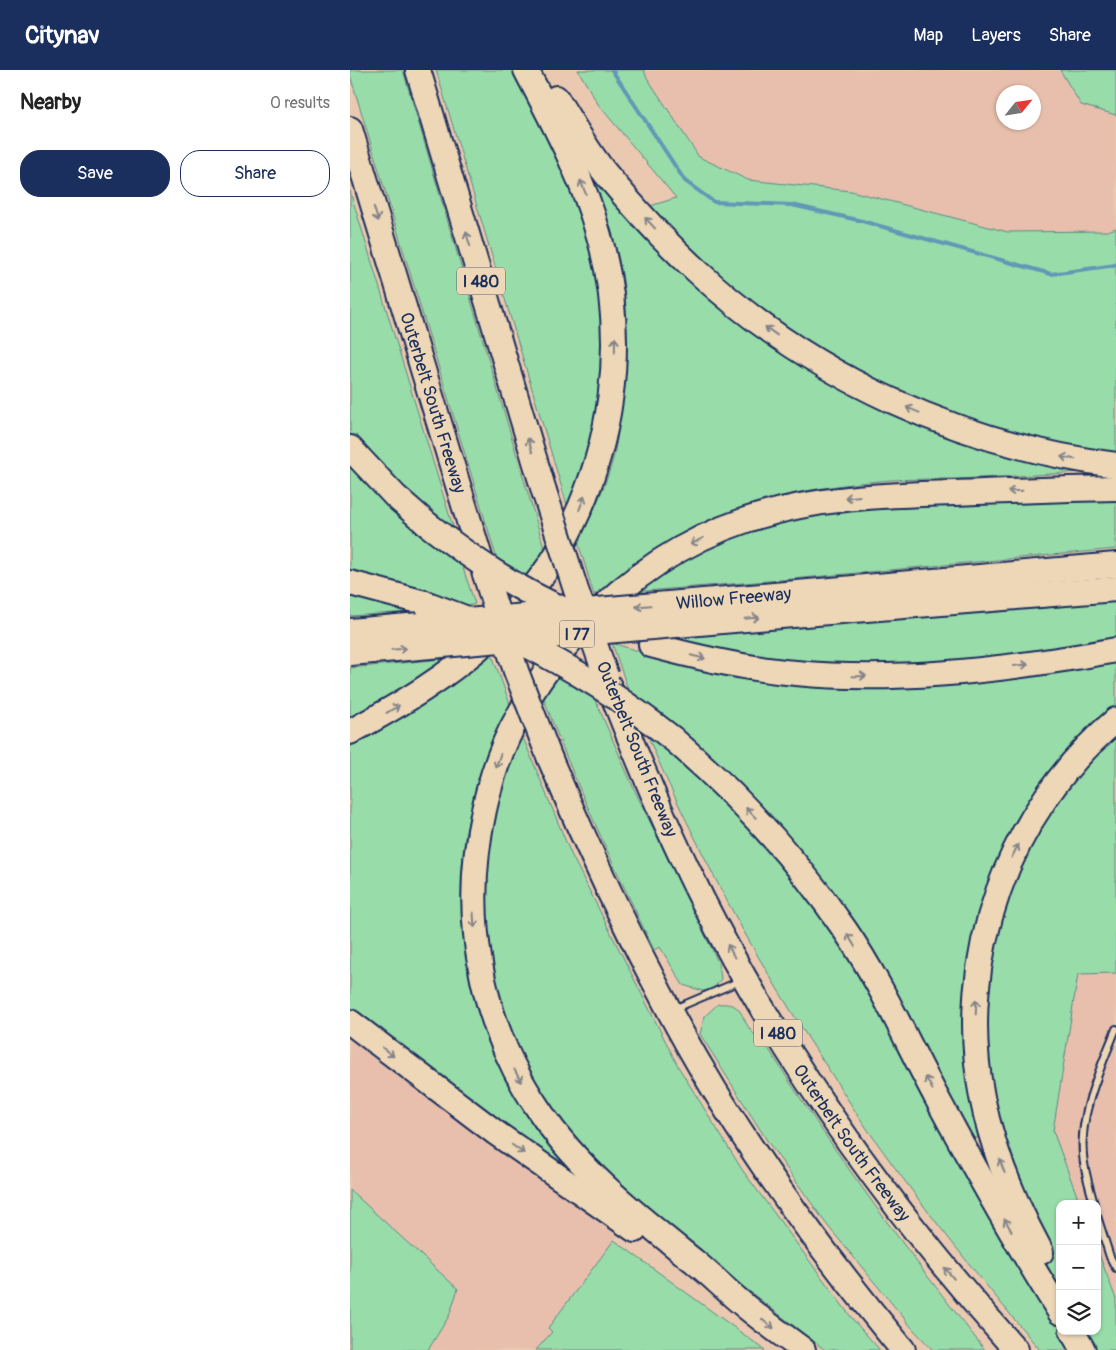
<!DOCTYPE html>
<html lang="en">
<head>
<meta charset="utf-8">
<style>
	:root { --surface:#fff; --page:#f2f2f2; --text:#222; --muted:#767676; --line:#e0e0e0; --accent:#1b2f5e }
	body { margin:0; font-family:Pangolin,sans-serif; background:var(--page); color:var(--text) }
	.controls { position:absolute; right:15px; bottom:15px; display:grid; overflow:hidden; border-radius:10px; box-shadow:0 1px 4px #0004 }
	.controls button { width:45px; height:45px; display:grid; place-items:center; padding:0; border:0; border-bottom:1px solid var(--line); background:var(--surface); color:var(--text); font:25px sans-serif }
	.compass { position:absolute; left:646px; top:15px; width:45px; height:45px; border-radius:50%; background:var(--surface); box-shadow:0 1px 4px #0004; rotate:60deg }
	.list { margin:0; padding:0; list-style:none }
	h2 { display:flex; justify-content:space-between; align-items:center; height:65px; margin:0; padding:0 20px; font-size:21px }
	h2 small { font-size:16px; font-weight:400; color:var(--muted) }
	.actions { display:flex; gap:10px; padding:15px 20px }
	.actions a { flex:1; padding:11px 0; border:1px solid var(--accent); border-radius:20px; text-align:center; font-size:18px; color:var(--accent) }
	.actions .main { background:var(--accent); color:#fff }
	.icon { flex:none; width:28px; height:28px; fill:none; stroke:currentColor; stroke-width:2; stroke-linecap:round; stroke-linejoin:round }
	.map { position:relative; flex:none; width:766px; height:1280px; overflow:hidden }
	header { display:flex; align-items:center; gap:30px; box-sizing:border-box; height:70px; padding:0 25px; background:var(--accent); color:#fff }
	header strong { font-size:24px }
	nav { display:flex; gap:28px; margin-inline-start:auto; font-size:18px }
	main { display:flex }
	aside { flex:1; background:var(--surface) }
	.map>svg:first-child { display:block }
</style>
</head>
<body>
<header>
<strong>Citynav</strong>
<nav><a>Map</a><a>Layers</a><a>Share</a></nav>
</header>
<main>
<aside>
<h2>Nearby<small>0 results</small></h2>
<ul class="list">
</ul>
<div class="actions"><a class="main">Save</a><a>Share</a></div>
</aside>
<div class="map">
<svg width="766" height="1280" viewBox="0 0 766 1280">
	<rect width="100%" height="100%" fill="#eac9b0"/>
	<filter id="ink" filterUnits="userSpaceOnUse"><feTurbulence type="fractalNoise" baseFrequency=".02" numOctaves="2"/><feDisplacementMap in="SourceGraphic" scale="10" xChannelSelector="R" yChannelSelector="G"/><feConvolveMatrix kernelMatrix="1 2 1 2 8 2 1 2 1" color-interpolation-filters="sRGB"/></filter>
	<g filter="url(#ink)">
		<g fill="#e8bfac" fill-rule="evenodd">
			<path d="M 294,0 L 710,0 L 731,35 L 766,45 L 766,158 L 758,161 L 659,162 L 501,121 L 398,110 L 349,87 L 296,6 ZM 654,22 L 684,22 L 684,52 L 654,52 Z"/>
			<path d="M 766,903 L 766,1229 L 747,1179 L 747,1134 L 730,1134 L 703,1061 L 728,904 Z"/>
			<path d="M 0,952 L 276,1154 L 198,1258 L 223,1280 L 0,1280 Z"/>
		</g>
		<g fill="#98dda9" stroke="#5a8684">
			<path d="M 0,0 L 53,0 L 196,484 L 176,512 L 149,496 L 0,5 Z"/>
			<path d="M 86,0 L 163,0 L 197,62 L 230,136 L 255,238 L 254,306 L 243,376 L 220,445 Z"/>
			<path d="M 228,0 L 294,0 L 296,6 L 349,87 L 398,110 L 501,121 L 658,162 L 758,161 L 766,158 L 766,395 L 710,386 L 465,290 L 287,140 L 326,128 L 248,34 Z"/>
			<path d="M 710,0 L 766,0 L 766,45 L 731,35 Z"/>
			<path d="M 234,85 L 426,271 L 730,398 L 731,402 C 689,405 648,407 606,409 C 585,409 563,409 542,410 C 499,413 445,421 404,433 C 344,452 291,484 244,525 L 228,472 C 240,448 253,422 261,396 C 266,380 268,363 270,347 C 277,299 280,252 272,204 C 264,162 247,124 234,85 Z"/>
			<path d="M 0,121 L 103,457 L 103,464 L 77,445 L 0,368 Z"/>
			<path d="M 0,391 L 110,489 L 125,534 L 115,537 L 0,504 Z"/>
			<path d="M 766,426 L 766,479 L 442,509 L 283,522 L 312,501 L 364,473 L 411,454 L 490,438 Z"/>
			<path d="M 0,521 L 66,537 L 60,542 L 0,546 Z"/>
			<path d="M 766,528 L 766,573 L 624,593 L 453,599 L 312,568 L 458,557 L 561,545 Z"/>
			<path d="M 262,573 L 314,589 L 422,610 L 766,590 L 766,638 L 743,656 L 639,816 L 633,1069 L 622,1067 L 584,999 L 490,836 L 440,768 L 386,710 L 332,663 L 280,625 Z"/>
			<path d="M 140,585 L 142,585 L 160,634 C 142,676 123,718 116,763 C 99,867 127,971 185,1058 C 195,1072 208,1085 220,1098 L 216,1101 L 0,939 L 0,677 L 120,602 Z"/>
			<path d="M 103,588 L 0,650 L 0,598 Z"/>
			<path d="M 208,601 L 244,627 L 284,719 L 369,894 L 371,909 L 363,919 L 353,921 L 333,915 L 310,877 L 304,880 C 264,796 224,712 192,624 Z"/>
			<path d="M 766,650 L 766,903 L 728,904 L 703,1061 L 730,1134 L 710,1134 L 710,1219 L 677,1157 L 662,1121 L 625,949 L 664,784 Z"/>
			<path d="M 294,656 L 349,703 L 451,813 L 510,903 L 687,1219 L 710,1255 L 710,1261 L 713,1261 L 725,1280 L 690,1280 C 633,1212 576,1142 525,1070 C 509,1048 495,1025 481,1003 C 432,929 386,853 347,772 C 328,734 309,695 294,656 Z"/>
			<path d="M 172,665 L 221,784 L 329,998 L 393,1101 L 504,1251 L 530,1280 L 475,1280 L 350,1183 L 288,1134 L 215,1060 L 179,1006 L 151,942 L 135,877 L 131,831 L 139,746 L 166,670 Z"/>
			<path d="M 368,934 C 394,932 389,946 402,962 C 408,968 414,971 418,978 C 484,1083 558,1183 635,1280 L 583,1280 L 563,1259 L 477,1155 L 418,1072 L 350,964 L 355,946 Z"/>
			<path d="M 0,1120 L 108,1219 L 99,1246 L 78,1280 L 0,1280 Z"/>
			<path d="M 264,1170 L 415,1280 L 186,1280 L 202,1262 L 198,1258 Z"/>
			<path d="M 747,1179 L 766,1229 L 766,1280 L 743,1280 L 732,1261 L 747,1261 Z"/>
		</g>
		<g fill="none" stroke-linecap="round" stroke-linejoin="round">
			<path stroke="#6297b6" stroke-width="4" d="M 262,0 L 335,111 L 364,132 L 442,135 L 512,151 L 701,204 L 766,195"/>
			<g stroke="#1b2f5e" stroke-width="10">
				<g id="lane">
					<path d="M 324,939 L 390,911"/>
					<path d="M 744,1134 C 740,1118 734,1101 733,1085 C 729,1043 751,997 766,959"/>
					<path d="M 747,1146 L 760,1187 L 766,1198"/>
				</g>
			</g>
			<g stroke="#1b2f5e" stroke-width="28">
				<g id="highway">
					<path d="M 68,0 L 194,421"/>
					<path d="M 206,28 C 222,53 237,81 256,104 C 284,138 314,171 347,201 C 461,307 611,375 766,395"/>
					<path id="s1" d="M 0,59 L 135,504"/>
					<path d="M 0,378 L 45,426 L 77,454"/>
					<path d="M 0,513 L 75,533"/>
					<path d="M 447,523 L 766,495"/>
					<path d="M 454,544 L 766,519"/>
					<path d="M 301,575 C 349,588 396,599 446,603 C 550,613 664,599 766,580"/>
					<path id="s2" d="M 259,616 C 287,688 317,759 352,829 C 435,993 543,1143 666,1280"/>
					<path d="M 0,662 C 50,635 99,606 141,567 C 152,557 162,544 172,531 C 185,515 199,499 209,480 C 263,385 279,271 249,166 C 233,107 204,54 176,0"/>
					<path d="M 323,669 C 389,726 446,788 495,860 C 532,914 558,975 589,1032 C 627,1103 667,1174 710,1242"/>
					<path d="M 200,689 C 238,780 280,868 327,955 C 390,1071 469,1179 553,1280"/>
					<path d="M 0,952 L 146,1063 L 285,1160"/>
					<path d="M 691,1182 C 665,1134 643,1082 632,1027 C 605,889 658,741 766,650"/>
					<path d="M 722,1261 L 733,1280"/>
					<path d="M 453,1280 C 433,1265 413,1251 395,1236 C 378,1222 362,1206 345,1192 C 289,1147 229,1101 189,1040 C 129,952 111,844 134,740 C 141,708 152,674 169,645 C 186,613 208,583 233,557 C 278,508 333,471 396,450 C 466,427 533,425 605,423 C 659,421 712,419 766,418"/>
				</g>
			</g>
			<use href="#lane" stroke="#edd7b6" stroke-width="6"/>
			<use href="#highway" stroke="#edd7b6" stroke-width="24"/>
			<g stroke="#1b2f5e" stroke-width="28" stroke-linecap="butt">
				<g id="highway-bridge">
					<path d="M 194,421 L 226,520 L 256,606"/>
					<path d="M 77,454 C 121,488 166,519 217,541"/>
					<path d="M 135,504 L 166,601 L 200,689"/>
					<path d="M 75,533 L 115,548"/>
					<path id="s3" d="M 0,561 L 447,523"/>
					<path d="M 165,569 C 221,597 274,630 323,669"/>
					<path d="M 0,583 L 454,544"/>
				</g>
			</g>
			<use href="#highway-bridge" stroke="#edd7b6" stroke-width="24"/>
		</g>
		<defs><path id="oneway-shaft" d="M-6 0H5M1.5-3L5.5 0L1.5 3" fill="none" stroke-width="1.6" stroke-linecap="round" stroke-linejoin="round" transform="scale(1.25)"/></defs>
		<g stroke="#84838a">
			<use href="#oneway-shaft" transform="translate(233 117) rotate(-112)"/>
			<use href="#oneway-shaft" transform="translate(26 144) rotate(73)"/>
			<use href="#oneway-shaft" transform="translate(300 153) rotate(-133)"/>
			<use href="#oneway-shaft" transform="translate(118 169) rotate(-107)"/>
			<use href="#oneway-shaft" transform="translate(421 261) rotate(-144)"/>
			<use href="#oneway-shaft" transform="translate(265 275) rotate(-89)"/>
			<use href="#oneway-shaft" transform="translate(563 340) rotate(-157)"/>
			<use href="#oneway-shaft" transform="translate(180 375) rotate(-107)"/>
			<use href="#oneway-shaft" transform="translate(718 388) rotate(-170)"/>
			<use href="#oneway-shaft" transform="translate(665 421) rotate(178)"/>
			<use href="#oneway-shaft" transform="translate(502 427) rotate(173)"/>
			<use href="#oneway-shaft" transform="translate(232 433) rotate(-68)"/>
			<use href="#oneway-shaft" transform="translate(347 471) rotate(153)"/>
			<use href="#oneway-shaft" transform="translate(293 536) rotate(175)"/>
			<use href="#oneway-shaft" transform="translate(402 548) rotate(-5)"/>
			<use href="#oneway-shaft" transform="translate(49 579) rotate(-5)"/>
			<use href="#oneway-shaft" transform="translate(348 587) rotate(13)"/>
			<use href="#oneway-shaft" transform="translate(671 595) rotate(-7)"/>
			<use href="#oneway-shaft" transform="translate(509 606) rotate(-1)"/>
			<use href="#oneway-shaft" transform="translate(43 639) rotate(-31)"/>
			<use href="#oneway-shaft" transform="translate(148 691) rotate(109)"/>
			<use href="#oneway-shaft" transform="translate(401 743) rotate(-134)"/>
			<use href="#oneway-shaft" transform="translate(665 781) rotate(-63)"/>
			<use href="#oneway-shaft" transform="translate(124 850) rotate(86)"/>
			<use href="#oneway-shaft" transform="translate(501 870) rotate(-121)"/>
			<use href="#oneway-shaft" transform="translate(381 881) rotate(-118)"/>
			<use href="#oneway-shaft" transform="translate(626 937) rotate(-88)"/>
			<use href="#oneway-shaft" transform="translate(38 982) rotate(38)"/>
			<use href="#oneway-shaft" transform="translate(168 1006) rotate(61)"/>
			<use href="#oneway-shaft" transform="translate(579 1013) rotate(-118)"/>
			<use href="#oneway-shaft" transform="translate(168 1079) rotate(35)"/>
			<use href="#oneway-shaft" transform="translate(652 1096) rotate(-111)"/>
			<use href="#oneway-shaft" transform="translate(658 1155) rotate(-119)"/>
			<use href="#oneway-shaft" transform="translate(599 1203) rotate(-130)"/>
			<use href="#oneway-shaft" transform="translate(418 1254) rotate(37)"/>
		</g>
	</g>
	<g text-anchor="middle" stroke-width="4" stroke-linejoin="round" paint-order="stroke">
		<g fill="#edd7b6" stroke="#5a6178" stroke-width="1">
			<rect x="107" y="197.5" width="48" height="27" rx="4"/>
			<rect x="209.5" y="550.5" width="35" height="27" rx="4"/>
			<rect x="404" y="949.5" width="48" height="27" rx="4"/>
		</g>
		<g font-size="16" font-weight="bold" fill="#1b2f5e">
			<text x="131" y="217">I 480</text>
			<text x="227" y="570">I 77</text>
			<text x="428" y="969">I 480</text>
		</g>
		<g font-size="18" fill="#1b2f5e" stroke="#edd7b6">
			<text dy="6" stroke="none"><textPath href="#s1" startOffset="286">Outerbelt South Freeway</textPath></text>
			<text dy="6" stroke="none"><textPath href="#s3" startOffset="385">Willow Freeway</textPath></text>
			<text transform="translate(287 679) rotate(68)" y="6">Outerbelt South Freeway</text>
			<text dy="6" stroke="none"><textPath href="#s2" startOffset="519">Outerbelt South Freeway</textPath></text>
		</g>
	</g>
</svg>
<div class="controls">
<button>+</button>
<button>−</button>
<button><svg class="icon" aria-label="layers" viewBox="0 0 24 24"><path d="M12 4l9 5-9 5-9-5zM3 14l9 5 9-5"/></svg></button>
</div>
<svg class="compass" viewBox="-18 -18 36 36"><path d="M0-13l5 13h-10z" fill="#e53935"/><path d="M0 13l5-13h-10z" fill="#767676"/></svg>
</div>
</main>
</body>
</html>
